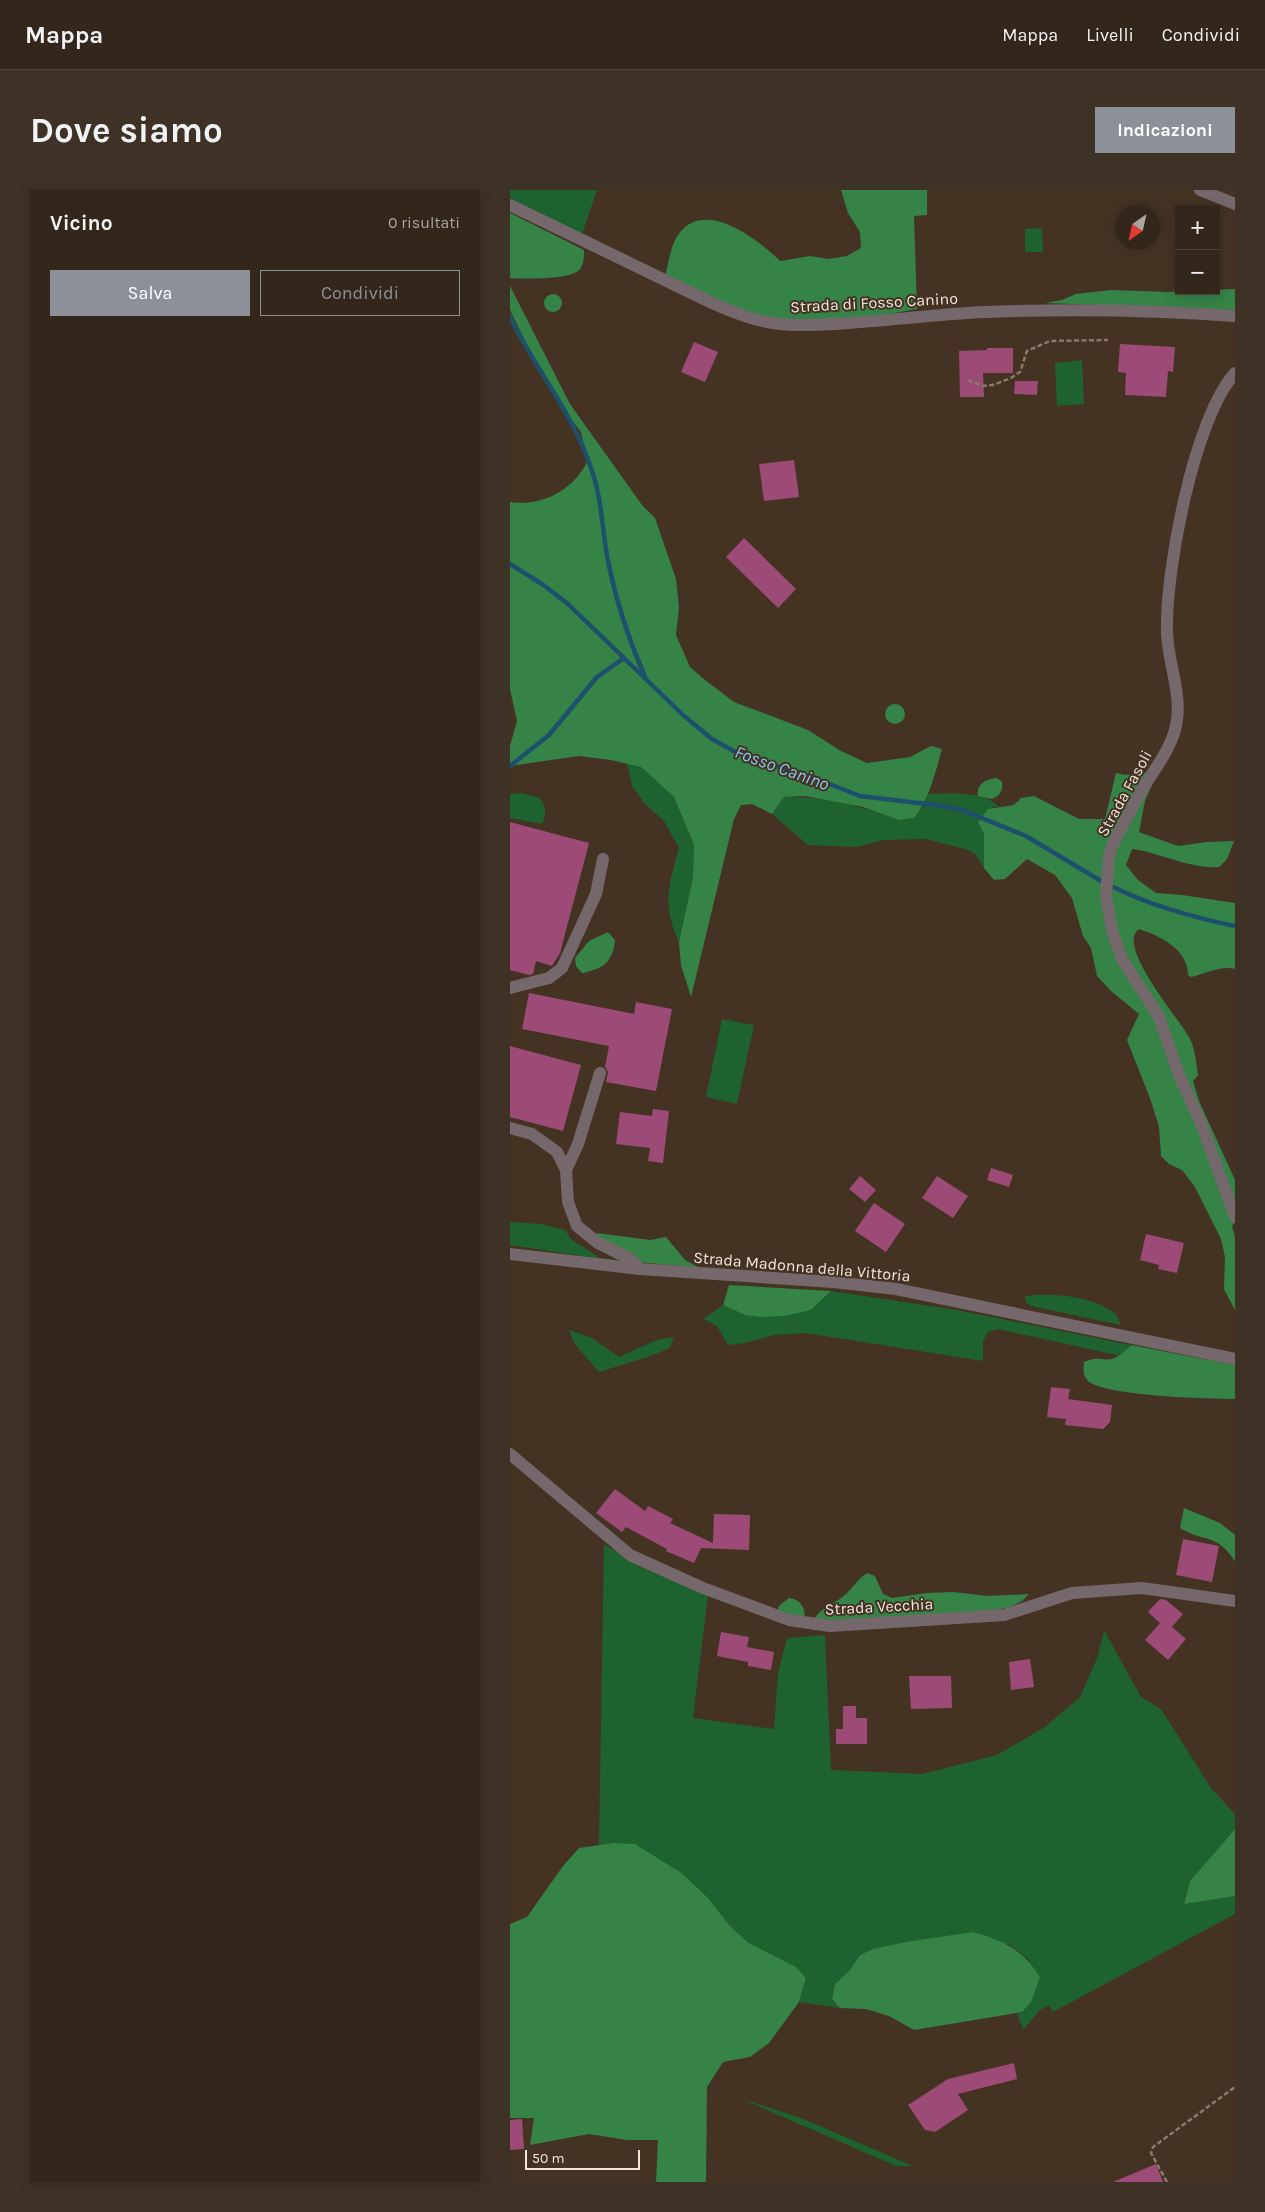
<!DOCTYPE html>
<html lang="it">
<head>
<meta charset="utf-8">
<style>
	:root { --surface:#33261a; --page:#3e3227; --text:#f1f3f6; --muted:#a9a5a2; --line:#4e4339; --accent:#8c9099 }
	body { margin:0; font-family:Karla,sans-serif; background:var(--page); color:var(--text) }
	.controls { position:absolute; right:15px; top:15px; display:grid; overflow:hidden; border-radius:0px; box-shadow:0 2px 12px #0003 }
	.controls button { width:45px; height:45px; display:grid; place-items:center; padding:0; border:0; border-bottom:1px solid var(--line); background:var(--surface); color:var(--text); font:25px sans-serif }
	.compass { position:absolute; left:605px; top:15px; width:45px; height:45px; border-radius:50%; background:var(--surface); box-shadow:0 2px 12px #0003; rotate:214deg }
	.scale { position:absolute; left:15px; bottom:12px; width:115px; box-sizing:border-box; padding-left:5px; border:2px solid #f1e5db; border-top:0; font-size:14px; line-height:18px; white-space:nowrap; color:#f1e5db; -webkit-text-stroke:4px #443323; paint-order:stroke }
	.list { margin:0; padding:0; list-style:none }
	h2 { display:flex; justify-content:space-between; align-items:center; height:65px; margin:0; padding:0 20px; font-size:21px }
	h2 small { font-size:16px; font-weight:400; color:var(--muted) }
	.actions { display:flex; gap:10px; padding:15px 20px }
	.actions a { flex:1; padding:11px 0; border:1px solid var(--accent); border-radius:0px; text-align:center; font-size:18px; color:var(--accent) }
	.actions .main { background:var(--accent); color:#fff }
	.map { position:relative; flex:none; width:725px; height:1992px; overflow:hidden; border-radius:0px }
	header { display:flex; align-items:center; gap:30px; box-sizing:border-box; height:70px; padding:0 25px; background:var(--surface); border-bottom:1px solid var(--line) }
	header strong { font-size:24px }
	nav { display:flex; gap:28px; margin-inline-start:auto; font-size:18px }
	.intro { display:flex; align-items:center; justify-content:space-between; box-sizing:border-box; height:120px; padding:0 30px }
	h1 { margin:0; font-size:35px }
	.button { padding:12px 22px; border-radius:0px; background:var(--accent); color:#fff; font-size:18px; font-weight:700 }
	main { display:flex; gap:30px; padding:0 30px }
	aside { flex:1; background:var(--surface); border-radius:0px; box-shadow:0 2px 12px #0003 }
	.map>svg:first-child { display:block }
</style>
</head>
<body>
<header>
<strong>Mappa</strong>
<nav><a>Mappa</a><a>Livelli</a><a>Condividi</a></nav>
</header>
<div class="intro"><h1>Dove siamo</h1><a class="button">Indicazioni</a></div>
<main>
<aside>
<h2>Vicino<small>0 risultati</small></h2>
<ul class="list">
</ul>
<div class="actions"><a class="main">Salva</a><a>Condividi</a></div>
</aside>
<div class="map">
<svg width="725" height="1992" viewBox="0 0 725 1992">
	<rect width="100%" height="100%" fill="#443323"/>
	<g fill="#1e622f">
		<path d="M 0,0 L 87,0 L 72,44 L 0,8 Z"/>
		<path d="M 532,38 L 533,62 L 515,62 L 515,39 Z"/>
		<path d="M 572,170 L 574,214 L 547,216 L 545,173 Z"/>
		<path d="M 117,573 L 131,577 L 164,607 L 184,655 L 183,687 L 169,752 C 152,714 158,697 169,658 L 154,631 L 135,614 L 122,596 Z"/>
		<path d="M 11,603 L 30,608 C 36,618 37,623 32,634 L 0,628 L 0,604 Z"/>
		<path d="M 418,604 C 440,604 473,600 489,617 L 483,617 L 468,632 L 474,644 L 474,678 L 466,665 L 458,660 L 416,649 L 374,650 L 347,657 L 298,655 L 262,624 L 274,607 C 314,606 352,616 389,630 L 412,618 Z"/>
		<path d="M 212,829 L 244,835 L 227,914 L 196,907 Z"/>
		<path d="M 0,1032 L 31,1034 L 55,1040 L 61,1049 L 91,1069 L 0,1055 Z"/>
		<path d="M 321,1101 L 447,1120 L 621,1155 L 611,1166 L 488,1139 L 478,1142 L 473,1151 L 473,1171 L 296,1143 L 264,1145 L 235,1153 L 218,1155 L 207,1136 L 193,1129 L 213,1115 L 235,1125 L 301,1120 Z"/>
		<path d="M 526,1105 C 550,1104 582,1107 603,1122 C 607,1124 609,1131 611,1135 L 521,1116 L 516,1112 L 515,1106 Z"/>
		<path d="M 59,1140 L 82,1148 L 109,1167 L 147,1150 L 164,1147 L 160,1158 L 138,1167 L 89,1182 L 64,1153 Z"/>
		<path d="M 94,1354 L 124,1373 L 198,1405 L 183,1528 L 264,1539 L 268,1483 L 277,1448 L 315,1445 L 321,1580 L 412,1584 L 487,1565 L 535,1537 L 570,1507 L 588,1466 L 594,1440 L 631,1507 L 651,1519 L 701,1598 L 725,1624 L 725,1639 L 680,1691 L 674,1713 L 725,1706 L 725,1724 L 543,1822 L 539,1815 L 530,1820 L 513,1840 L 507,1823 L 512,1822 L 519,1770 L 502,1756 L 463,1742 L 363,1759 L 350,1765 L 341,1780 L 325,1794 L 322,1809 L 330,1818 L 289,1812 L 296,1788 L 286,1777 L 239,1753 L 220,1736 L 198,1708 L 173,1684 L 103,1653 L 89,1655 Z"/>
		<path d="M 232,1909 L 291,1928 L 403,1976 L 386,1976 Z"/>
	</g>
	<g fill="#358347">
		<path d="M 331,0 L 417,0 L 417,25 L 404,26 L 407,119 L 340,131 L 261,130 L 154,90 C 159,74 160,51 173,39 C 200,12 250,51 270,71 L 300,66 L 318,69 L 337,66 L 351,58 L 350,42 L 338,23 Z"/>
		<path d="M 0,23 L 74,60 C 74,66 74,74 70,79 C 62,90 14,89 0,88 Z"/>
		<path d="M 0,96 L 60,214 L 132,315 L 145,328 L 166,389 L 169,418 L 166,445 L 180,477 L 195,490 L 224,512 L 298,540 L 331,561 L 357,573 L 400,567 L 421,556 L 432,559 C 425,583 420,608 404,628 L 389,630 L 353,617 L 295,606 L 274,607 L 262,624 L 242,614 L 231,615 L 224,629 L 181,807 L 171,775 L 169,752 L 183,687 L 184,655 L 164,607 L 131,577 L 101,570 L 69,566 L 0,576 L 0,556 L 7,531 L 0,499 L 0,312 C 32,317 63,300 77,272 L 71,242 L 49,214 L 31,184 L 0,120 Z"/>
		<path d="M 725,99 L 725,120 L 535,113 L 552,110 L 566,104 L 601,100 L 657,102 Z"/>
		<circle cx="43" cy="113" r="9"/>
		<circle cx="385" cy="524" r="10"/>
		<path d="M 648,581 L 635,611 L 629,642 L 668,656 L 697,652 L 724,651 L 717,669 L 709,677 C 679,679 652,663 622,659 L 616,675 L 628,690 L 646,703 L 672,705 L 725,713 L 725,779 C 712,775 695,784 681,787 L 678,785 C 678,759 650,746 629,739 C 605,755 669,829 679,847 C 685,857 686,873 688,885 L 683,891 L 689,911 L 725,990 L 725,1032 L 722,1036 L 725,1047 L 725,1120 L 714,1099 L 715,1067 L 711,1049 L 685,997 L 672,980 L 659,974 L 651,966 L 649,937 L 641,911 L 617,850 L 629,824 L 601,801 L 587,786 L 581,758 L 573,746 L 562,708 L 545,685 L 517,669 L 495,689 L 484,690 L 474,678 L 474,644 L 468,632 L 478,619 L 504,615 L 511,608 L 524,606 L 569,629 L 595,629 L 606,583 L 615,585 Z"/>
		<path d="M 487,588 L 492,592 C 493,601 490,605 482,609 L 468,606 C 466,594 476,589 487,588 Z"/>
		<path d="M 98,742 L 105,750 C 103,772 93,779 72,783 L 66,776 L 65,768 L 79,751 Z"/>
		<path d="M 87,1043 L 140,1050 L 156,1047 L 175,1070 L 190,1078 L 108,1070 L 97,1064 Z"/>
		<path d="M 219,1095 L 321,1101 L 301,1120 L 274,1126 L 252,1127 L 235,1125 L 213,1115 Z"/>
		<path d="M 621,1155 L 725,1175 L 725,1209 C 699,1209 595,1206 578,1191 C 573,1186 573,1179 574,1172 C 594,1162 597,1181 621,1155 Z"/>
		<path d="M 674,1318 L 710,1333 L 725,1345 L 725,1371 C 705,1342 695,1353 670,1338 Z"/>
		<path d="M 357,1383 L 365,1386 L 373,1404 L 382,1408 L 417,1403 L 443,1402 L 478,1406 L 519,1404 L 512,1411 L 500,1417 L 466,1424 L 303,1431 C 311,1416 326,1414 337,1403 C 344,1396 349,1388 357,1383 Z"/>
		<path d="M 279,1408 C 292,1410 295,1418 295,1430 L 267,1424 L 269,1416 Z"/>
		<path d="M 725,1639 L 725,1706 L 674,1714 L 680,1691 Z"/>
		<path d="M 103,1653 L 125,1654 L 173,1684 L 198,1708 L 220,1736 L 239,1753 L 286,1777 L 296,1788 L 289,1812 L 259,1853 L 240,1867 L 213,1872 L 197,1897 L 196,1992 L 146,1992 L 148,1950 L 117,1950 L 79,1944 L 20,1955 L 24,1928 L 0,1928 L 0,1734 L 17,1727 L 53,1676 L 69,1658 Z"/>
		<path d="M 463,1742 C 496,1752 511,1758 530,1787 L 521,1812 L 512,1822 L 404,1840 L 379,1826 L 356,1819 L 330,1818 L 322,1809 L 325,1794 L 340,1780 L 350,1765 L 363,1759 L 396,1752 Z"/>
	</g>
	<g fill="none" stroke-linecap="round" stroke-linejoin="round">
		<g stroke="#1e506d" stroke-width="4.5">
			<path d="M 0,127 C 25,179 63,223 81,278 C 92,308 92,340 98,371 C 106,411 119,450 135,487"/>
			<path d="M 0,374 L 32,394 L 58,414 L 173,525 L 202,549 L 227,563 L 304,588 L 350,606 L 425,615 L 452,620 L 516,646 L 591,691"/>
			<path d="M 0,576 L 39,545 L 87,487 L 114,468"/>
			<path d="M 601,696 C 641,716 681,727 725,736"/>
		</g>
	</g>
	<g fill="#9c4b77">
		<path d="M 184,152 L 208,162 L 195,192 L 171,182 Z"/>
		<path d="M 610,154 L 665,157 L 663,182 L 658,181 L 656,207 L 615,205 L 616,183 L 608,182 Z"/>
		<path d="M 477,158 L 503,158 L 503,183 L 473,183 L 474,207 L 450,207 L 449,161 L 477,160 Z"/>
		<path d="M 505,191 L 528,191 L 527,205 L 504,204 Z"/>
		<path d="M 284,270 L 289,307 L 254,311 L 249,274 Z"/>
		<path d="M 234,348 L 286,399 L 268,418 L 216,367 Z"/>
		<path d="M 0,632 L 79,653 L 50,763 L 42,776 L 26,771 L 23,784 L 19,785 L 0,780 Z"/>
		<path d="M 19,803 L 124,824 L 126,812 L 162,819 L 146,901 L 96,892 L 98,882 L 95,877 L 99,856 L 12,839 Z"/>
		<path d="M 0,856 L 71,875 L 53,941 L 0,927 Z"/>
		<path d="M 143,919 L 159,921 L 153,973 L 138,971 L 140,958 L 106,954 L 110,922 L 142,926 Z"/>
		<path d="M 481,978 L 503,985 L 499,997 L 477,990 Z"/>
		<path d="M 350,986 L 366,1000 L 355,1012 L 339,999 Z"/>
		<path d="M 427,986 L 458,1006 L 443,1028 L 412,1008 Z"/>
		<path d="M 364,1013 L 395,1034 L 376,1062 L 345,1041 Z"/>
		<path d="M 636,1044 L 674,1053 L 667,1083 L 648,1079 L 649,1075 L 630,1070 Z"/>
		<path d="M 541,1197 L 560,1199 L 558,1209 L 602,1215 L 600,1232 L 593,1239 L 555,1235 L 556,1229 L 537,1227 Z"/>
		<path d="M 105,1299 L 135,1321 L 138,1316 L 163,1329 L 160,1333 L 203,1353 L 204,1324 L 240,1325 L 239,1360 L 191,1358 L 184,1373 L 156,1361 L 157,1359 L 116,1337 L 112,1342 L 86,1323 Z"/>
		<path d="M 673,1349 L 709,1356 L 702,1392 L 666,1385 Z"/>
		<path d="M 650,1409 L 656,1410 L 673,1424 L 662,1437 L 676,1449 L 658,1470 L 635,1450 L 650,1433 L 638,1422 Z"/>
		<path d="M 211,1442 L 239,1447 L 237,1457 L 264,1462 L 261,1480 L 238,1476 L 238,1472 L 207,1466 Z"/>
		<path d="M 520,1469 L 524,1497 L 501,1500 L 499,1472 Z"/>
		<path d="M 399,1486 L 441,1486 L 442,1518 L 401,1519 Z"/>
		<path d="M 333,1516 L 346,1516 L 346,1528 L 357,1528 L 357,1554 L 326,1554 L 326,1539 L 333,1539 Z"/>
		<path d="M 504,1873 L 507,1889 L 448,1904 L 458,1920 L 425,1942 L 415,1940 L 398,1915 L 438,1889 Z"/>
		<path d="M 12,1929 L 14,1959 L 0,1960 L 0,1930 Z"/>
		<path d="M 646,1974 L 653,1992 L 603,1992 Z"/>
	</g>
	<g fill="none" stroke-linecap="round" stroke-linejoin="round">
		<g stroke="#897a6c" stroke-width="2.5" stroke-dasharray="5 2.5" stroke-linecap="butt">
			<path d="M 458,190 L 473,196 L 483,195 L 501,188 L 510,182 L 517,161 L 540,151 L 598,150"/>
			<path d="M 657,1992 L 641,1963 L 643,1957 L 725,1897"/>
		</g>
		<g stroke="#75686c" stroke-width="12">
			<path d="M 690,0 L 725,14"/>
			<path d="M 0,15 L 202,113 C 218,120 235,127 252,131 C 280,137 310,135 339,133 C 384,130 429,124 475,122 C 558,119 642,120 725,126"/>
			<path d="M 725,183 C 684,228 655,382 657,443 C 658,472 671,501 667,530 C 664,556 643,581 630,603 C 621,620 612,637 603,654 L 599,665 L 596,706 L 602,741 L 612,769 L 649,827 L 669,885 L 692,936 L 725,1027"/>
			<path d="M 0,798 L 39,788 L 52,778 L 86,704 L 93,669"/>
			<path d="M 90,883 L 68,954 L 56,980 L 58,1012 L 67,1036 L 88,1053 L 119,1068 L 130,1079"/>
			<path d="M 0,938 L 22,944 L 47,962 L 56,980"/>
			<path d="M 0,1064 L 130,1079 L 323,1092 L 386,1099 L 725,1169"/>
			<path d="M 0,1264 L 120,1365 L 193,1398 L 279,1430 L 320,1436 L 494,1425 L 562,1403 L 632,1398 L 725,1411"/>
		</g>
	</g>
	<g text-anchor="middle" stroke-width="4" stroke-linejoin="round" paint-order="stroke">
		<g font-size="16" fill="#f1e5db" stroke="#443323">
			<text transform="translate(364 112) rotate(-3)" y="6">Strada di Fosso Canino</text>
			<text transform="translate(614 603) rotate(-61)" y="6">Strada Fasoli</text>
			<text transform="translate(292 1076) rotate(5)" y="6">Strada Madonna della Vittoria</text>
			<text transform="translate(369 1416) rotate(-3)" y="6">Strada Vecchia</text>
		</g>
		<g font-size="18" font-style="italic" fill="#86c8f2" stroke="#443323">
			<text transform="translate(272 578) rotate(20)" y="6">Fosso Canino</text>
		</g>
	</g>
</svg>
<div class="controls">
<button>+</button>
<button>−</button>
</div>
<svg class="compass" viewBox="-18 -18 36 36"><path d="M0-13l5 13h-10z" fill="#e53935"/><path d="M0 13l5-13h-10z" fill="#a9a5a2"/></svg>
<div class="scale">50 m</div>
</div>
</main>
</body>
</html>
